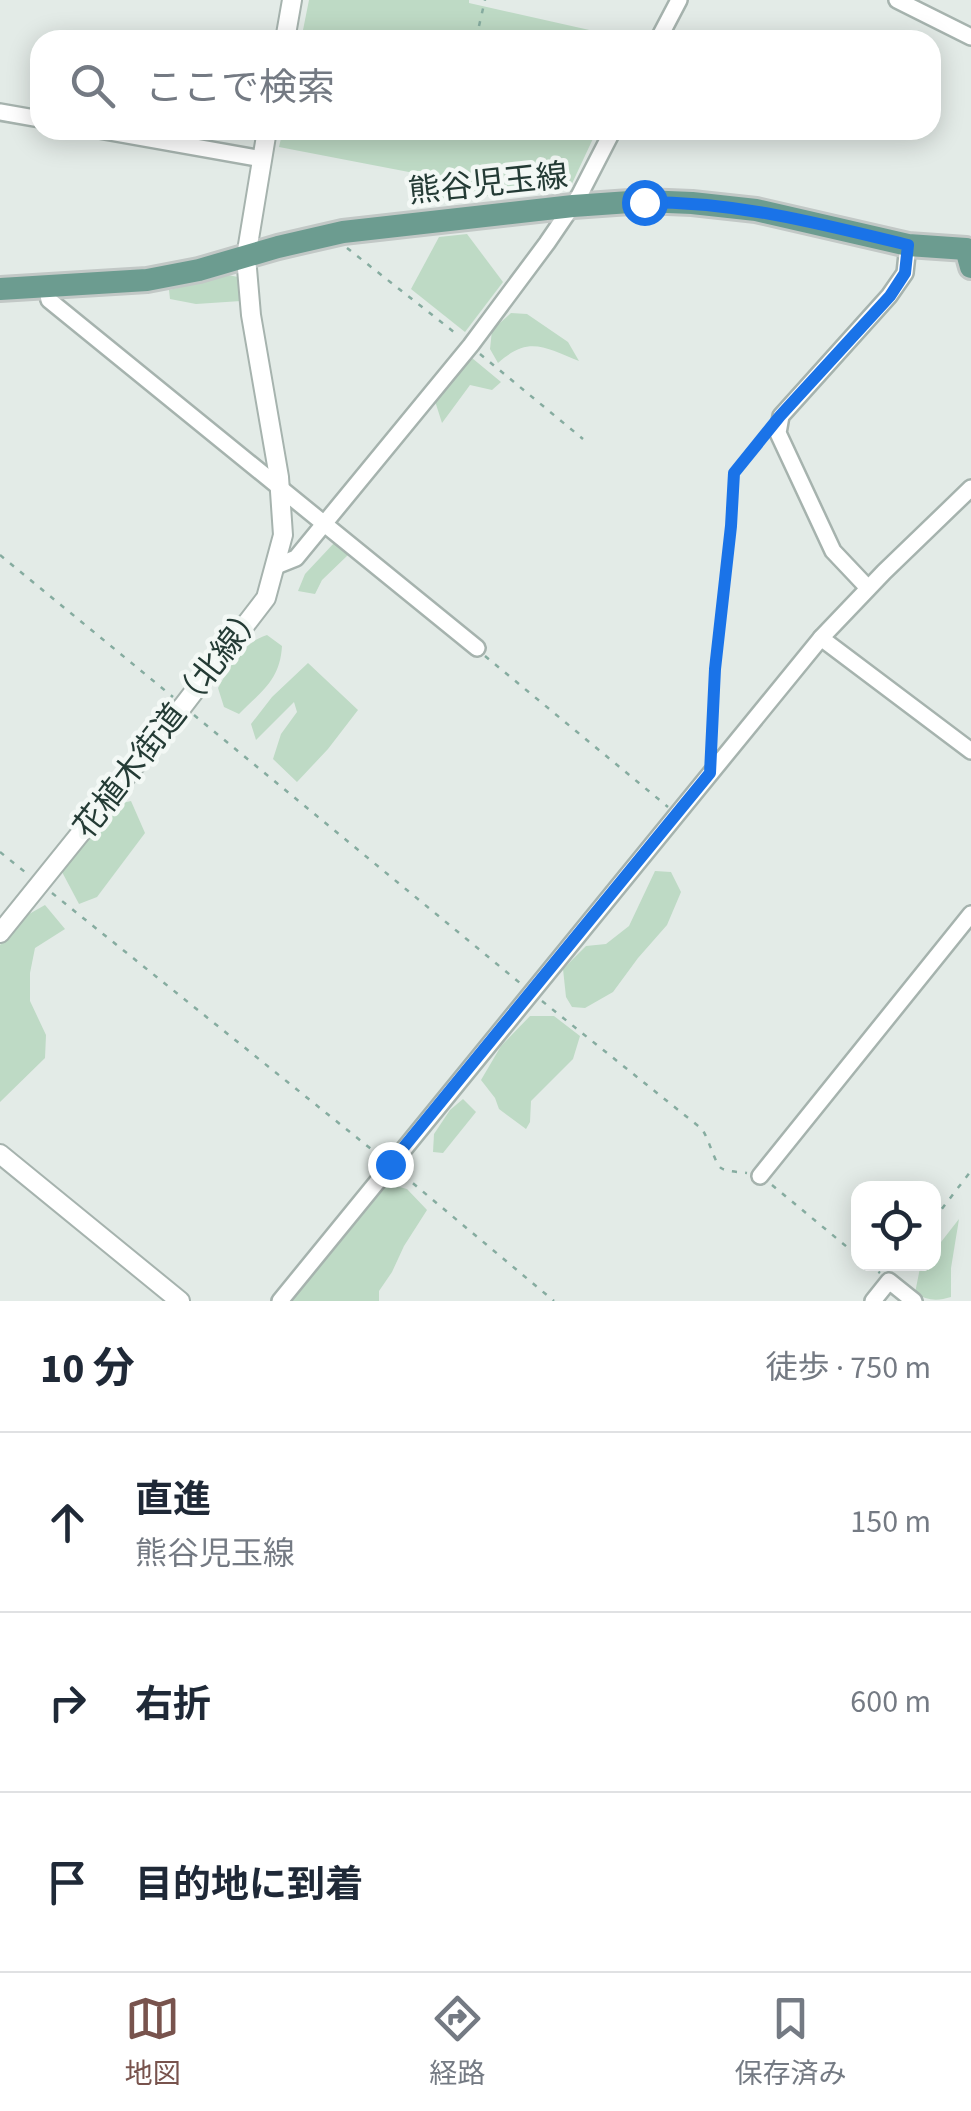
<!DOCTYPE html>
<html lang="ja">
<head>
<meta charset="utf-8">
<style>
	:root { --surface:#fff; --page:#f6f6f7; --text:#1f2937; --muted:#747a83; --line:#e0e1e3; --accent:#78534d }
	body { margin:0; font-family:"Source Sans 3","Noto Sans JP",sans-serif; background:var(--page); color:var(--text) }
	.controls { position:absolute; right:30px; bottom:30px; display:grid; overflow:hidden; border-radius:20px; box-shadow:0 5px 25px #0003 }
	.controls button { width:90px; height:90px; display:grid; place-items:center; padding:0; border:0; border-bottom:2px solid var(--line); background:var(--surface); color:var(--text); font:50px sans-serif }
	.stop { position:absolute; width:30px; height:30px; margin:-22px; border:8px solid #1a73e8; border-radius:50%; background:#fff }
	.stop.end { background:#1a73e8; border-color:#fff; box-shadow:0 2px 10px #0008 }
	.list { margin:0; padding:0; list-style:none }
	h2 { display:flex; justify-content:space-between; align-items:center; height:130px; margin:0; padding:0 40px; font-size:42px }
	h2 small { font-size:32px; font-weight:400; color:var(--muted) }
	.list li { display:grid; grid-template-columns:65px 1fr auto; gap:30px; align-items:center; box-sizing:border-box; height:180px; padding:0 40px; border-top:2px solid var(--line) }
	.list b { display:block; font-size:38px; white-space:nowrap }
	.list p { margin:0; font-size:32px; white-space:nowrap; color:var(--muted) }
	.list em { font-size:32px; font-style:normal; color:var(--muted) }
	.icon { flex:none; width:55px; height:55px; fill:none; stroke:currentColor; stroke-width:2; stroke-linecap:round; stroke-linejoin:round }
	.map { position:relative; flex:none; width:971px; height:1301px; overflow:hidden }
	.search { position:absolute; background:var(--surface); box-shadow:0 5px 25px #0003; left:30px; right:30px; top:30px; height:110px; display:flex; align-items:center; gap:25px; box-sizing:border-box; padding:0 35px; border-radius:30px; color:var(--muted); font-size:38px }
	.sheet { height:670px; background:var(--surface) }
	nav { display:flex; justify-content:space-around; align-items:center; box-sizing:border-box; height:140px; border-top:2px solid var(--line); background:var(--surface); font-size:28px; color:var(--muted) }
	nav a { display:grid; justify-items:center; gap:5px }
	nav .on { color:var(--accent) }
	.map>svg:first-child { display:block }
</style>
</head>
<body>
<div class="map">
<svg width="971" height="1301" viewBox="0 0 971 1301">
	<rect width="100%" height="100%" fill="#e3ebe7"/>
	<g fill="#bedac5">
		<path d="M 309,0 L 469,0 L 469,3 L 634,40 L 301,40 Z"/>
		<path d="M 283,130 L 597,130 L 569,190 L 434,200 L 440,178 L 279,147 Z"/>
		<path d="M 467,234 L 503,282 L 465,332 L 411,289 L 439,237 Z"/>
		<path d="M 228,275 L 238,277 L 241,301 L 196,304 L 170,299 L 169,290 Z"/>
		<path d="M 511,313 L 527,314 L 568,342 L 579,361 C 545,348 529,335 498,363 L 490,349 L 492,330 Z"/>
		<path d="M 472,358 L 501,382 L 492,390 L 470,385 L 442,423 L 434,398 L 462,363 Z"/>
		<path d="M 335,542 L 348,555 L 322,580 L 315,594 L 298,591 L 305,574 Z"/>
		<path d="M 267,635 L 282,646 C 280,680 262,691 239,714 L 224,707 L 218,688 C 230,666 242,643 267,635 Z"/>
		<path d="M 308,663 L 358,710 L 328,749 L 297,782 L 273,759 L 281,734 L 297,712 L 294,702 L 256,740 L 251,724 L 272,697 Z"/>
		<path d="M 131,801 L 145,833 L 97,897 L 79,904 L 62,872 L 83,841 L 113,805 Z"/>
		<path d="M 655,871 L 671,872 L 681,892 L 667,925 L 638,958 L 613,992 L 585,1008 L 572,1007 L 566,997 L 563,969 L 586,946 L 606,944 L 629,926 Z"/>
		<path d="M 45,905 L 65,929 L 35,948 L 30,973 L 30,1001 L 46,1035 L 45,1058 L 0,1102 L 0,945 L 22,918 Z"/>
		<path d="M 530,1016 L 554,1016 L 580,1036 L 573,1059 L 531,1101 L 530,1122 L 526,1129 L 499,1109 L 495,1098 L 481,1080 L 501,1046 Z"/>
		<path d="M 463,1099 L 476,1112 L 443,1153 L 433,1152 L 434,1134 L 450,1110 Z"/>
		<path d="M 388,1184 L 407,1189 L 427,1210 L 404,1246 L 392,1272 L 379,1291 L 379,1301 L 292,1301 Z"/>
		<path d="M 959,1219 L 951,1268 L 951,1297 C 938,1301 927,1301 915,1293 L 920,1268 L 924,1264 L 934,1264 L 934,1251 Z"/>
	</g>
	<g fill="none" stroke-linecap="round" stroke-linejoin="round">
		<g stroke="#a6b3ae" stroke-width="20">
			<g id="minor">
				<path d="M 897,0 L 971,37"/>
				<path d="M 658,40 L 679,0"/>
				<path d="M 0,112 L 40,119"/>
				<path d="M 99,130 L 262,159"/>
				<path d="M 46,286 L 49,300 L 477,648"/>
				<path d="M 276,566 L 296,558 L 471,345 L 547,243 L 579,196 L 613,130"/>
				<path d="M 868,588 L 833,551 L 778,433 L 781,416 L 889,296 L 905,273 L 908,245"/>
				<path d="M 821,638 L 971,751"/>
				<path d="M 760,1176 L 971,914"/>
				<path d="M 280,1301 L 821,638 L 884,572 L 971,488"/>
				<path d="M 873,1301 L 889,1281 L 914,1301"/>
			</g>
		</g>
		<g stroke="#a6b3ae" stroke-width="22">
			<g id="tertiary">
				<path d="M 285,40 L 292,0"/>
				<path d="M 0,933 L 183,706 L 266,598 L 283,535 L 279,477 L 251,315 L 246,257 L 267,130"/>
				<path d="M 0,1154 L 180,1301"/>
			</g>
		</g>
		<g stroke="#c2c8c6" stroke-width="28">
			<path id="primary" d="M 0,289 L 147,280 L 199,270 L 278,247 L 343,232 L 573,206 L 644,201 L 692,203 L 756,210 L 908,245 L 966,249 L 971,267"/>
		</g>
		<g stroke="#86aca0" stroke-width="2.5" stroke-dasharray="5 8" stroke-linecap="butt">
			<path d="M 479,26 L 485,0"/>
			<path d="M 347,248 L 459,336"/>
			<path d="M 480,354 L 583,439"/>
			<path d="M 0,555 L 173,697"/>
			<path d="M 485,656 L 668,807"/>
			<path d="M 194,715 L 520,983"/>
			<path d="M 711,752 L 715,669 L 731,526 L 734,473 L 764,437"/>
			<path d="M 0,852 L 30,876"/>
			<path d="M 52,893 L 381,1157"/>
			<path d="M 542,1001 L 702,1129 C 709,1139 715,1164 721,1168 C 727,1172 741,1172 747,1173"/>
			<path d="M 403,1175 L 554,1301"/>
			<path d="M 772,1185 L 858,1256"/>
			<path d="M 934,1219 L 971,1171"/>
			<path d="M 868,1264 L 880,1273"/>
		</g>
		<use href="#minor" stroke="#fff" stroke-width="15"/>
		<use href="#tertiary" stroke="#fff" stroke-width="18"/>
		<use href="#primary" stroke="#6c9c90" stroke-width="22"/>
	</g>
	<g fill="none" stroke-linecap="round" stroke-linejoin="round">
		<path stroke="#1a73e8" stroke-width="12" d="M 390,1164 L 710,773 L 715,669 L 731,526 L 734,473 L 780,416 L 890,296 L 905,273 L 908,245 C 819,223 737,202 644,202"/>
	</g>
	<g text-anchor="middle" stroke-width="9" stroke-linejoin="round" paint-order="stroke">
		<g font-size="32" fill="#243b35" stroke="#f3f8f5">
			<text transform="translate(488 183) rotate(-6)" y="11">熊谷児玉線</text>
			<text transform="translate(169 720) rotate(-52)" y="11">花植木街道（北線）</text>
		</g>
	</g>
</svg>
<div class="controls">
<button><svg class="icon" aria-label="locate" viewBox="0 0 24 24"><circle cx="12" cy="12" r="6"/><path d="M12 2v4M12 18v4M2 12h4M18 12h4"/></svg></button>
</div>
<div class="stop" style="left:644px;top:202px"></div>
<div class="stop end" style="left:390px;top:1164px"></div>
<div class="search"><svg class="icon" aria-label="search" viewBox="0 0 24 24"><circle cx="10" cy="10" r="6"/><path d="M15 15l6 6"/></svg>ここで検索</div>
</div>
<section class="sheet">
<h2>10 分<small>徒歩 · 750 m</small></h2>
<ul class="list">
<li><svg class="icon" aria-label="ahead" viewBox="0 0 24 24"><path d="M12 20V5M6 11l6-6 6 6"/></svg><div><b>直進</b><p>熊谷児玉線</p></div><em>150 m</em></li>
<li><svg class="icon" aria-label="right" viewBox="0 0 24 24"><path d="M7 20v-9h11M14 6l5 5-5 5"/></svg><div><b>右折</b></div><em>600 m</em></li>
<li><svg class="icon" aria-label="arrive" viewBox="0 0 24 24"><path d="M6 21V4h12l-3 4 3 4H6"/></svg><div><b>目的地に到着</b></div></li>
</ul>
</section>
<nav>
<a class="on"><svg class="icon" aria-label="map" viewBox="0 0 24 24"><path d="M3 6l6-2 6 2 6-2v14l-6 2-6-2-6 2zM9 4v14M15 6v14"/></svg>地図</a>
<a><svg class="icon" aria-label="directions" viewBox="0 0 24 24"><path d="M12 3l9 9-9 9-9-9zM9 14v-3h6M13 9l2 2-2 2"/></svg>経路</a>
<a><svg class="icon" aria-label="saved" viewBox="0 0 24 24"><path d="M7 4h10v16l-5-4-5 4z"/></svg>保存済み</a>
</nav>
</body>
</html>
